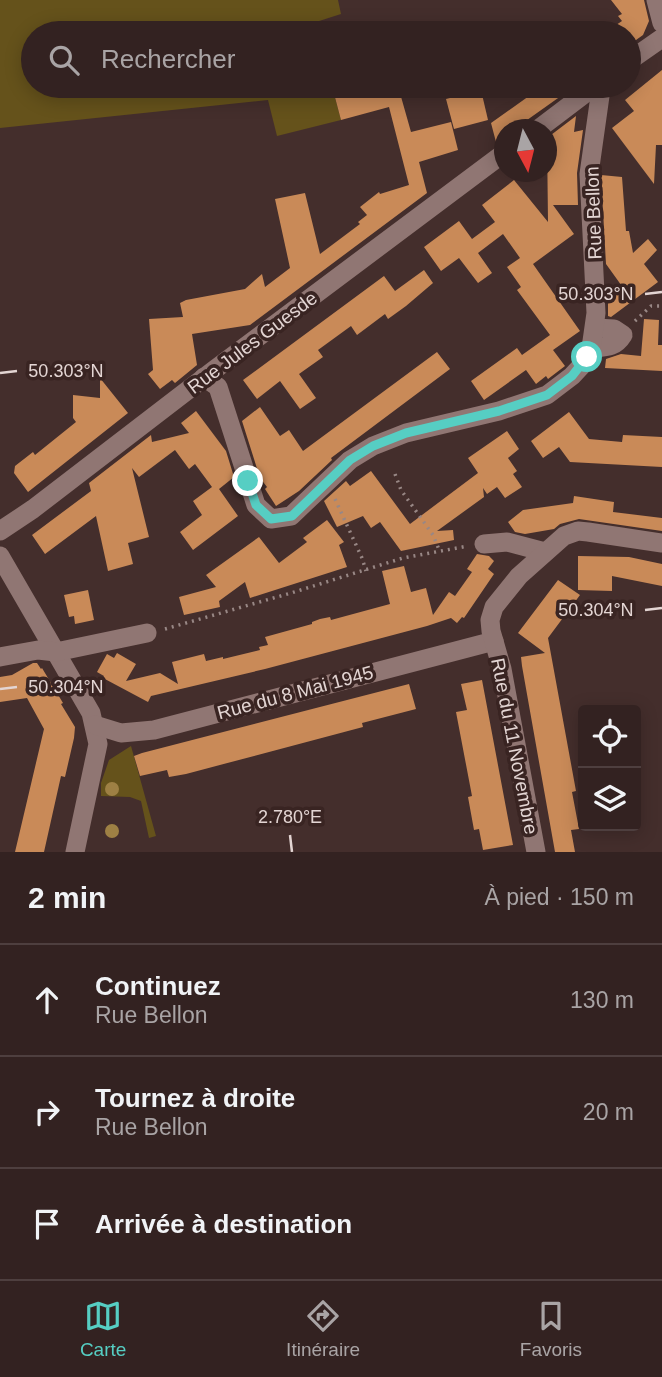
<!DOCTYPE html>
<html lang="fr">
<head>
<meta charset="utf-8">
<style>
	:root { --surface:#332221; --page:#3b2a2a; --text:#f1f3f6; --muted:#a9a4a5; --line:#4e3f3f; --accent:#56cec3 }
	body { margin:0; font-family:Arial,sans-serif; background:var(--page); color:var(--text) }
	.controls { position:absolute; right:21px; bottom:21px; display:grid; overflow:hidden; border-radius:7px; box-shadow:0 4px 18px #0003 }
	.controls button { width:63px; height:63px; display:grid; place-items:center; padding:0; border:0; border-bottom:2px solid var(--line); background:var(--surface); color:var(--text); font:35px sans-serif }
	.compass { position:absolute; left:494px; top:119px; width:63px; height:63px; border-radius:50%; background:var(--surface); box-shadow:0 4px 18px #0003; rotate:173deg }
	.stop { position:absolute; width:21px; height:21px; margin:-16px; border:5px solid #56cec3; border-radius:50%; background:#fff }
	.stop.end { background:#56cec3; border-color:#fff; box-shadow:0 2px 7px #0008 }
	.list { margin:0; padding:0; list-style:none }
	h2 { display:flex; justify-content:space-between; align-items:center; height:91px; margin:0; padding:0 28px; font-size:30px }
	h2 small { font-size:23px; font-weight:400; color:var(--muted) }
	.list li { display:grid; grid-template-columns:46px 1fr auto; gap:21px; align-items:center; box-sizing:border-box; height:112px; padding:0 28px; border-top:2px solid var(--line) }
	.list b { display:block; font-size:26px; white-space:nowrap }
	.list p { margin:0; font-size:23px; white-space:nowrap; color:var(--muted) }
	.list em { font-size:23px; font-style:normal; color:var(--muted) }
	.icon { flex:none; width:38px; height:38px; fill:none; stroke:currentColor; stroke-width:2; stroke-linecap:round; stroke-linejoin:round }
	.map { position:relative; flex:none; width:662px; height:852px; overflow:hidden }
	.search { position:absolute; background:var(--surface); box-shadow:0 4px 18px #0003; left:21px; right:21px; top:21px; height:77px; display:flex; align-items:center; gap:18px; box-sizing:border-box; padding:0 24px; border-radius:38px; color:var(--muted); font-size:26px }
	.sheet { height:427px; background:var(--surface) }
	nav { display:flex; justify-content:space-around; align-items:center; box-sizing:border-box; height:98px; border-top:2px solid var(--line); background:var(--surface); font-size:19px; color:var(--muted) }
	nav a { display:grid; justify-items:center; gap:4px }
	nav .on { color:var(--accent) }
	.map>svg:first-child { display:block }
</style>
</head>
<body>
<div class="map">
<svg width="662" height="852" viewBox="0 0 662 852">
	<rect width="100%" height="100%" fill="#442e2c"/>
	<g fill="#65521b">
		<path d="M 0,0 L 338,0 L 341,14 L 316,22 L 318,33 L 33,33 L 33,86 L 332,86 L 341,120 L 277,136 L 268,100 L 0,128 Z"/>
		<path d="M 131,746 L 156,836 L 149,838 L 141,801 L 130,797 L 101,796 L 101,783 L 109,760 Z"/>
	</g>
	<g fill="#c98a58">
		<path d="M 611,0 L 644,0 L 649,21 L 643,35 L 629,45 L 629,33 L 604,33 L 622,21 L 618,16 L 622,14 Z"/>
		<path d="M 662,70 L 662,145 L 656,145 L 654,184 L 612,128 L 634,111 L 625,100 Z"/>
		<path d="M 332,86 L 398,86 L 411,132 L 451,122 L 458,150 L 419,162 L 427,193 L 250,325 L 192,334 L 197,365 L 175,383 L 172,380 L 160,389 L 148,374 L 153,370 L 149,319 L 183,317 L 180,303 L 186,300 L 245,289 L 262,274 L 265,287 L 290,268 L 275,199 L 305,193 L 320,254 L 360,224 L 358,222 L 367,215 L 360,207 L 379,192 L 380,194 L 409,185 L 389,107 L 341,120 Z"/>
		<path d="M 543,86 L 575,86 L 513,130 L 505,130 L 505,135 L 496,142 L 491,123 Z"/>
		<path d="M 481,90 L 488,120 L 454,129 L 446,99 Z"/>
		<path d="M 576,116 L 574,132 L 583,130 L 577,173 L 578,205 L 553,205 L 574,234 L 533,264 L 580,331 L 553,350 L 565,366 L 548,379 L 546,376 L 536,384 L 526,370 L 484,400 L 471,381 L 517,348 L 522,355 L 550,335 L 517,290 L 521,287 L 507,267 L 520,258 L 503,234 L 478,253 L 492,273 L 478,283 L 459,258 L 441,271 L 424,247 L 459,221 L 472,239 L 495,222 L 482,205 L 514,180 L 548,222 L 547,138 Z"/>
		<path d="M 601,175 L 622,177 L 626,231 L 629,231 L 633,253 L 648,239 L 657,250 L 644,264 L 658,282 L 611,317 L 608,316 L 608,300 L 624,289 L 606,264 Z"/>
		<path d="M 424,270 L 433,283 L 406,306 L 388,319 L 385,314 L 357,335 L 351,326 L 318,350 L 323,357 L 299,374 L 316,398 L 300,409 L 280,381 L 257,399 L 243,380 L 384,276 L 395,291 Z"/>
		<path d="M 644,319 L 659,320 L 658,345 L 662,345 L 662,371 L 605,368 L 606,359 L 621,354 L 641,356 Z"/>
		<path d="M 437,352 L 450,369 L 331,458 L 332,460 L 299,491 L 276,506 L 265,489 L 267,487 L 260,478 L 242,421 L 260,407 L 280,436 L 289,430 L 303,451 Z"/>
		<path d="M 100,378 L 128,413 L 28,492 L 14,473 L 15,466 L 33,452 L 35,455 L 76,422 L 73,418 L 73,395 L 100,398 Z"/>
		<path d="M 196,411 L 226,451 L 234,477 L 219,489 L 238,516 L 193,550 L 180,532 L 202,515 L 193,501 L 212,487 L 195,464 L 189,469 L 175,450 L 139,477 L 132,468 L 149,537 L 128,543 L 133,564 L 108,571 L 96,516 L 45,554 L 32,535 L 91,491 L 89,483 L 151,435 L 152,442 L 189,433 L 181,423 Z"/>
		<path d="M 569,412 L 589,439 L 622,442 L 623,435 L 662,437 L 662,467 L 570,462 L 559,447 L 543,458 L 531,441 Z"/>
		<path d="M 507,431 L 519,449 L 508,458 L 517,471 L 513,474 L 522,487 L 505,498 L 497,487 L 487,494 L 483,488 L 484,497 L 437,531 L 453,530 L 454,540 L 401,551 L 380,522 L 371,528 L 363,516 L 337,527 L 324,501 L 346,481 L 350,486 L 371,471 L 410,524 L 478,473 L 468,458 Z"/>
		<path d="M 574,496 L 614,502 L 613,512 L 662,518 L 662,531 L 579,519 L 560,524 L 554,529 L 525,534 L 515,532 L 508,522 L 523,510 L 573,503 Z"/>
		<path d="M 327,520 L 344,542 L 339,545 L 347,567 L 250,598 L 245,582 L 219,601 L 220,607 L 184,615 L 179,597 L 216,587 L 206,575 L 259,537 L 279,563 L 307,542 L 303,538 Z"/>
		<path d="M 477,554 L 489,556 L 494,561 L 488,569 L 494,574 L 464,618 L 462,617 L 457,623 L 451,618 L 427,626 L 265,669 L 151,696 L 148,702 L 103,678 L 104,676 L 97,672 L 107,654 L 114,658 L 117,653 L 136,664 L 126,681 L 160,673 L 178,684 L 172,662 L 204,654 L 206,661 L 223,657 L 223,659 L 260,650 L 259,647 L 268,645 L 265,637 L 312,624 L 312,622 L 320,619 L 330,617 L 331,620 L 390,604 L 382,571 L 404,566 L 411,592 L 426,588 L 433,615 L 449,592 L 455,596 L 472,572 L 467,569 Z"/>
		<path d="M 578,556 L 629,557 L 662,564 L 662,586 L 612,576 L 612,591 L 578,590 Z"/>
		<path d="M 558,580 L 580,595 L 548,638 L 576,791 L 572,792 L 579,829 L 571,830 L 575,852 L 555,852 L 522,666 L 521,657 L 545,653 L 518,633 Z"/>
		<path d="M 88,590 L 94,620 L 75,624 L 74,616 L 69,617 L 64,595 Z"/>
		<path d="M 33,663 L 37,663 L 41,669 L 42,668 L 63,703 L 61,704 L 75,727 L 74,738 L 65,777 L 61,776 L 44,852 L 15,852 L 44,729 L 27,698 L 0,702 L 0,677 L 12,675 Z"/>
		<path d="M 482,680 L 513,845 L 483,850 L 479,829 L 474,830 L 468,797 L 472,796 L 456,712 L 467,710 L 461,684 Z"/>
		<path d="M 409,684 L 416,709 L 362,723 L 363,727 L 186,774 L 169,777 L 167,770 L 140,776 L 134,756 L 142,753 Z"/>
	</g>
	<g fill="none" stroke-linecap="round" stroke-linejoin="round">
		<g stroke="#988785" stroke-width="3.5" stroke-dasharray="2 5" stroke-linecap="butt">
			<path d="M 635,321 L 651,306 L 662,306"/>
			<path d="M 395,474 L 401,490 L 433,535 L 440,552"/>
			<path d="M 335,499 L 362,558 L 366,571"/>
			<path d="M 165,629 L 291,593 L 403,558 L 468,546"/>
		</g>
		<g stroke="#907673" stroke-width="19">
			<path d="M 656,0 L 662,23"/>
			<path d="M 629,61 L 662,38"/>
			<path d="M 537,130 L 595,86"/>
			<path d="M 591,348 C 606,347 615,348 623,335 L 614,329 L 595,328"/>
			<path d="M 204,377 L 218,387 L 256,505 L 271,519 L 291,516 L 350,460 L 373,446 L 406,433 L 499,411 L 547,395 L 572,376 L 585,362 L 591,348 L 596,313 L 589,174 L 600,96 L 594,87"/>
			<path d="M 0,531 L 33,509 L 214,370 L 504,153"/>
			<path d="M 484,544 L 507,542 L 545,552"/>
			<path d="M 0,556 L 91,713 L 98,744 L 75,852"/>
			<path d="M 0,657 L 38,650 L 56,652 L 147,633"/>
			<path d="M 95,725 L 121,733 L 154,730 L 494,641"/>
			<path d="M 536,852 L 502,669 L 491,631 L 490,620 L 494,607 L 519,576 L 564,536 L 578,531 L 588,532 L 662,543"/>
		</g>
	</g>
	<g fill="#9e8044">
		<circle cx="112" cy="789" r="7"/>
		<circle cx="112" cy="831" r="7"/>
	</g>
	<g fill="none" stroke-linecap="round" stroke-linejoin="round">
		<path stroke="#56cec3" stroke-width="9" d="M 248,481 L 256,505 L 271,519 L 292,516 L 350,460 L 373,446 L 406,433 L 499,411 L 547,395 L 572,376 L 587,357"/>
	</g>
	<path fill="none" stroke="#e3d5d3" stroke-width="2.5" d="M 645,294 L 662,292M 0,373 L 17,371M 645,610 L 662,608M 0,689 L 17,687M 290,835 L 292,852"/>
	<g text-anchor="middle" stroke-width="7" stroke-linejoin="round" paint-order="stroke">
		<g font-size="19" fill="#e3d5d3" stroke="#392422">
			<text transform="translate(593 213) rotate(-92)" y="7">Rue Bellon</text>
			<text transform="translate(252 342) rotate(-37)" y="7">Rue Jules Guesde</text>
			<text transform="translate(295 692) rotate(-15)" y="7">Rue du 8 Mai 1945</text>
			<text transform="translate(515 746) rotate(79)" y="7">Rue du 11 Novembre</text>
		</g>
	</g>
	<g font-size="18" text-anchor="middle" fill="#e3d5d3" stroke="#392422" stroke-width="7" stroke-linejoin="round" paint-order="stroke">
		<text x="596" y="300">50.303°N</text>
		<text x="66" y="377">50.303°N</text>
		<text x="596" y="616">50.304°N</text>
		<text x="66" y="693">50.304°N</text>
		<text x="290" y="823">2.780°E</text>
	</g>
</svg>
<div class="controls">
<button><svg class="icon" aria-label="locate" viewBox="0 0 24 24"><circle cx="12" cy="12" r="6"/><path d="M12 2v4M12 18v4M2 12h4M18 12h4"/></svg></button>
<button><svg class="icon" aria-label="layers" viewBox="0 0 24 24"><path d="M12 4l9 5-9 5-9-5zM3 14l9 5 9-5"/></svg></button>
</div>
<svg class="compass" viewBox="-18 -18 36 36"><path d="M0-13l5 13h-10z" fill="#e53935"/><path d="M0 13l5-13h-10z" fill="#a9a4a5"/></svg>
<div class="stop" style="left:587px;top:357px"></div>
<div class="stop end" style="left:248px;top:481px"></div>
<div class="search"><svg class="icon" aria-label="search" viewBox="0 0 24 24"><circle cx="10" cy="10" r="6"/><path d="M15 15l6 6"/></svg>Rechercher</div>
</div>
<section class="sheet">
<h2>2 min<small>À pied · 150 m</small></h2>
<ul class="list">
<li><svg class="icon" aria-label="ahead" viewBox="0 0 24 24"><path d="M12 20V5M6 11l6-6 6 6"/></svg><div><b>Continuez</b><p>Rue Bellon</p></div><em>130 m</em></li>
<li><svg class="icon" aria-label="right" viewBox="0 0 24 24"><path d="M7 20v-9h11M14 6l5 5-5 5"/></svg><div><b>Tournez à droite</b><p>Rue Bellon</p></div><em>20 m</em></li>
<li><svg class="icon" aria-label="arrive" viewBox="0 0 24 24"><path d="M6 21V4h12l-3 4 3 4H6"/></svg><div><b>Arrivée à destination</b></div></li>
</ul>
</section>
<nav>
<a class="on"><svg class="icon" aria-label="map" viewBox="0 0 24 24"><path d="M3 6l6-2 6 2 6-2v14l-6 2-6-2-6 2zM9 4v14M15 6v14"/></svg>Carte</a>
<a><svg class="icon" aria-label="directions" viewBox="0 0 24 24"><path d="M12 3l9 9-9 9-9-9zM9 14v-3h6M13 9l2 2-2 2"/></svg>Itinéraire</a>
<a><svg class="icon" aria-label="saved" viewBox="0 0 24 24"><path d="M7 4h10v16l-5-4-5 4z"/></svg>Favoris</a>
</nav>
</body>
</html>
